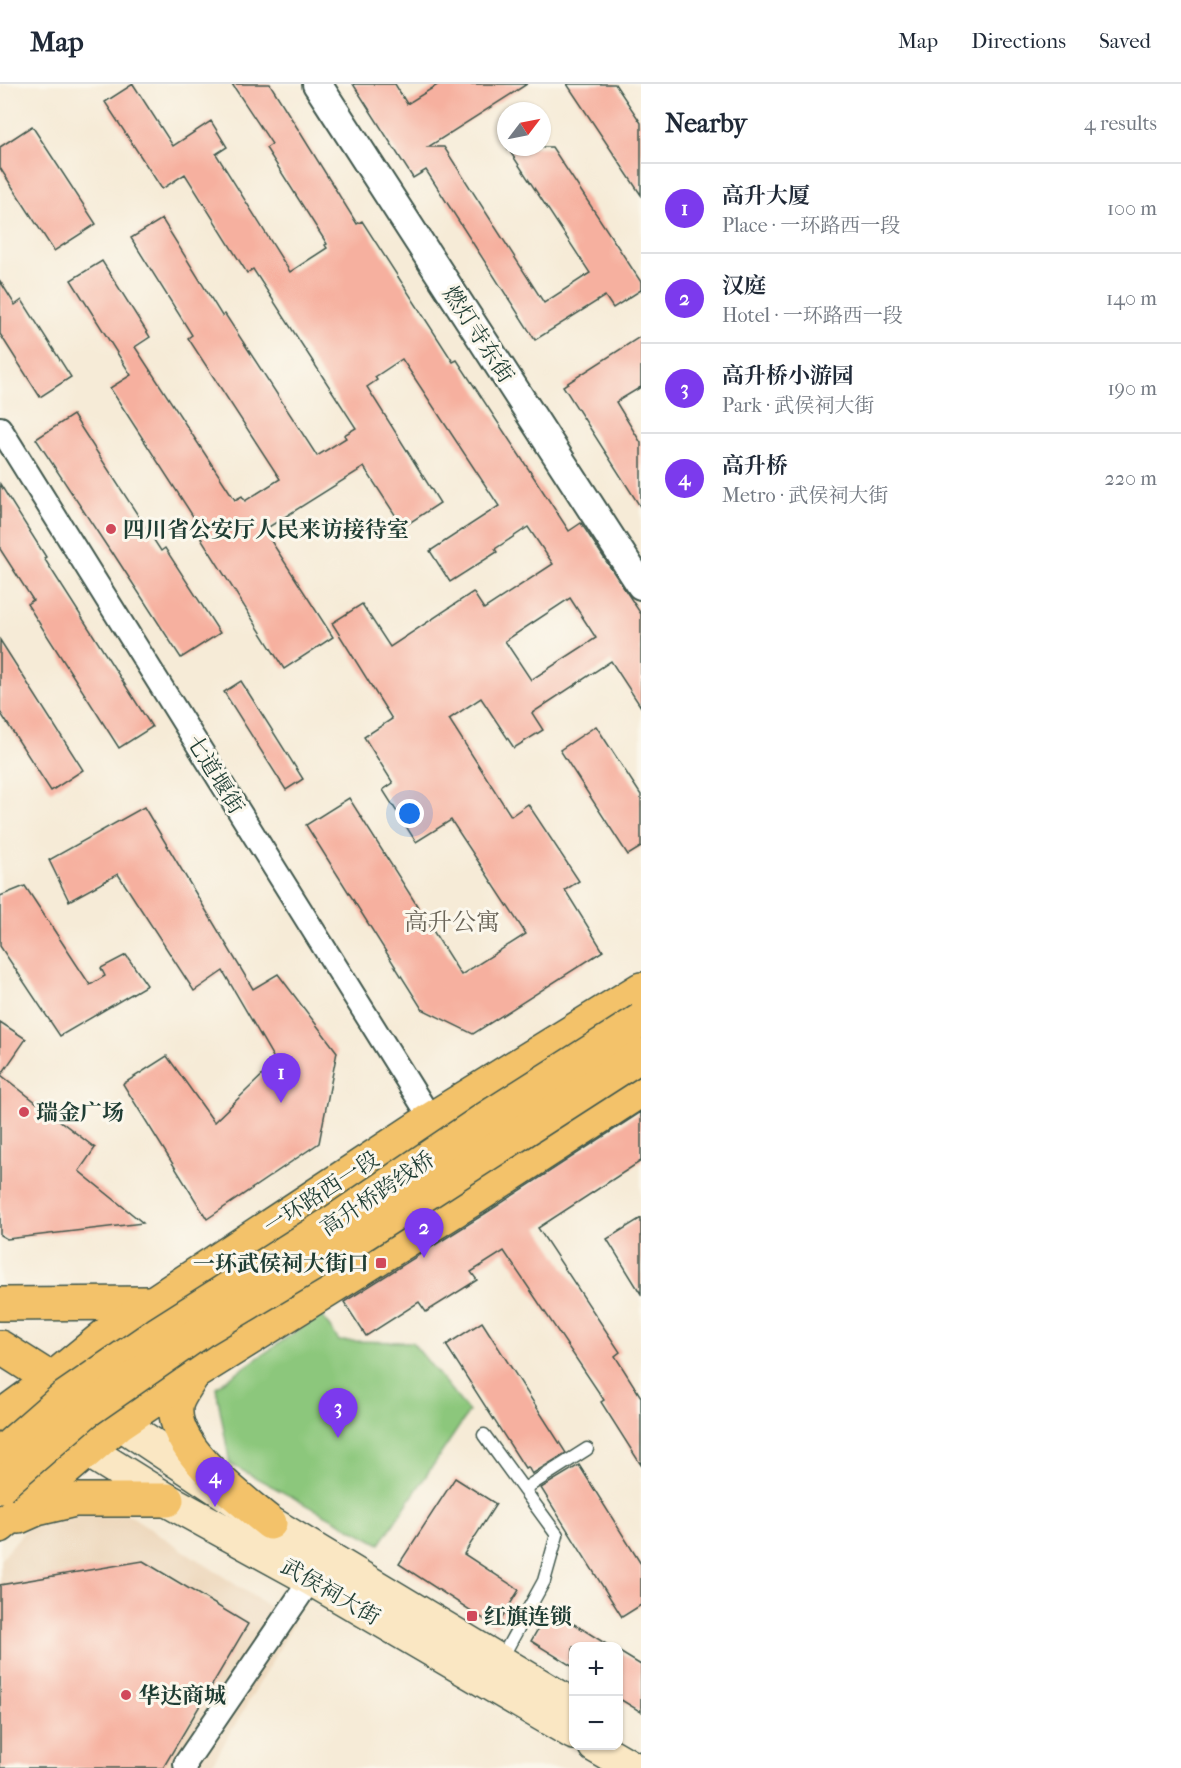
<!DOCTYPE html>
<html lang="en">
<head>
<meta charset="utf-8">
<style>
	:root { --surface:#fff; --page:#f6f6f7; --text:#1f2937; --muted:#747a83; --line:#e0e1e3; --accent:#7c3aed }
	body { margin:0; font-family:"IM FELL French Canon","Noto Serif SC",serif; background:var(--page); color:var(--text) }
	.controls { position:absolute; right:18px; bottom:18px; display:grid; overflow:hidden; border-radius:12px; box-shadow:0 2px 4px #0004 }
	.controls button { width:54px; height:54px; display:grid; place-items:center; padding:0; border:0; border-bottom:2px solid var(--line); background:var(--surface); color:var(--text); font:30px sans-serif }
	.compass { position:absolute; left:497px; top:18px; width:54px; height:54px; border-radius:50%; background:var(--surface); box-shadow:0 2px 4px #0004; rotate:58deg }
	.you { position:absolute; left:410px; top:730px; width:21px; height:21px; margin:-15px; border:4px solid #fff; border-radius:50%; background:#1a73e8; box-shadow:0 0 0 9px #1a73e833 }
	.badge { display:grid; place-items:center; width:39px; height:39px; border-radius:50%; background:var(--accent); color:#fff; font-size:20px; font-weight:700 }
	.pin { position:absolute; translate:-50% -50px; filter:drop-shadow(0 2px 3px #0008) }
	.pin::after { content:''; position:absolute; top:32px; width:21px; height:18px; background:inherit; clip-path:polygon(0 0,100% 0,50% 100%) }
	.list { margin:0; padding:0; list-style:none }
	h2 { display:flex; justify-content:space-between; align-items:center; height:78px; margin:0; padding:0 24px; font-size:26px }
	h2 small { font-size:20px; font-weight:400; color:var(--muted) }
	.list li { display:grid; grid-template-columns:39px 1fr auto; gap:18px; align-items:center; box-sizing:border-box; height:90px; padding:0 24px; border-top:2px solid var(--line) }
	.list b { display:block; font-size:22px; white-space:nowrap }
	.list p { margin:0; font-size:20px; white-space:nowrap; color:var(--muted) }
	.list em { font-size:20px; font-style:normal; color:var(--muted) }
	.map { position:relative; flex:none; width:641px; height:1684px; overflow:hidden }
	header { display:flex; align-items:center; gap:36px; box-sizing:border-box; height:84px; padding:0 30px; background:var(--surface); border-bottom:2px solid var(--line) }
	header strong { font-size:28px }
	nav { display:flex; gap:33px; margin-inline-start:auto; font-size:21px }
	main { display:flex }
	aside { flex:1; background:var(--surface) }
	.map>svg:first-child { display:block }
</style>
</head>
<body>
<header>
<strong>Map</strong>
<nav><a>Map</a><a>Directions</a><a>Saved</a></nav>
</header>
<main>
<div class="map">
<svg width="641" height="1684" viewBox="0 0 641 1684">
	<rect width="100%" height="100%" fill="#fbf7ec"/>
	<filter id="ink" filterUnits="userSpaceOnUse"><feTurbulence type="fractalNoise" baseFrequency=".0167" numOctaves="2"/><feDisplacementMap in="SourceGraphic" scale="12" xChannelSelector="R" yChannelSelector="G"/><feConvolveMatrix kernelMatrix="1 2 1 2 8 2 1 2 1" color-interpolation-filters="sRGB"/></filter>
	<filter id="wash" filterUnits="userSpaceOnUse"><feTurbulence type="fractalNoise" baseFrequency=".008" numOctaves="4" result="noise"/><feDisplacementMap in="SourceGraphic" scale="24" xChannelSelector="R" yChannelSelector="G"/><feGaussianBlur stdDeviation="1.35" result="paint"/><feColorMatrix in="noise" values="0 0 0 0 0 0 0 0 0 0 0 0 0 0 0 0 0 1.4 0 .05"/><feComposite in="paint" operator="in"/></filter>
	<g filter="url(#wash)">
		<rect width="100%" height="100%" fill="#f6ebd7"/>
		<path fill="#edd7bb" d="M 116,1422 L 294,1539 L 210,1684 L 0,1684 L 0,1476 L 31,1439 Z"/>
		<path fill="#8cc77c" stroke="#568258" stroke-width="1.5" d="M 321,1230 L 339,1257 L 412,1258 L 469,1328 L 380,1460 L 230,1380 L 216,1303 Z"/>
		<g id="blocks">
			<g fill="#f6b09f" fill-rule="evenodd">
				<path d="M 133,0 L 173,62 L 211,37 L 227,63 L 216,70 L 290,188 L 327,164 L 325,161 L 327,160 L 266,64 L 272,60 L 232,0 L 270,0 L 357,140 L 362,137 L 453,278 L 457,276 L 569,447 L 581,439 L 641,530 L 641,623 L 611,577 L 532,629 L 543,646 L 514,664 L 481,614 L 449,635 L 511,732 L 528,720 L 579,797 L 565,806 L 603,867 L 473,950 L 422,925 L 306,741 L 349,714 L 461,891 L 526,850 L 451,736 L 416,758 L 383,706 L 393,699 L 364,653 L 392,635 L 332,539 L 362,520 L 390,563 L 473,508 L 484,525 L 553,480 L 528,443 L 495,465 L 497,468 L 450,498 L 430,467 L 499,422 L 402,275 L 375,293 L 377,296 L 367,303 L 440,419 L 403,443 L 364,383 L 264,446 L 333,553 L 284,585 L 194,443 L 198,440 L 110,304 L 131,291 L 71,196 L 102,177 L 150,253 L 135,263 L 235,416 L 242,412 L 245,417 L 280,395 L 188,254 L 192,251 L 131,154 L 162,135 L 222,232 L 225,230 L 317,372 L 346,354 L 344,351 L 356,344 L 253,185 L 247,189 L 185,90 L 162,105 L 105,18 ZM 570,514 L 596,554 L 531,596 L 505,557 Z"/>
				<path d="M 353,0 L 395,0 L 407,20 L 439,0 L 527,0 L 428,63 L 444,63 L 544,219 L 590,189 L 507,63 L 552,63 L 641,198 L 641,206 L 613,224 L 605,212 L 535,256 L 426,86 L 413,94 Z"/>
				<path d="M 567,0 L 615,0 L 641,39 L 641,111 Z"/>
				<path d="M 32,42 L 96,140 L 54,167 L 0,84 L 0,63 Z"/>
				<path d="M 0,197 L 15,221 L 22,216 L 71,293 L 40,313 L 0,250 Z"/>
				<path d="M 641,252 L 641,303 L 616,318 L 641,359 L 641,424 L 563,302 Z"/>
				<path d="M 73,331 L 161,467 L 165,464 L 220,549 L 181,574 L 113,469 L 112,470 L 36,355 Z"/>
				<path d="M 0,400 L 46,473 L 44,474 L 152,643 L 119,664 L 27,520 L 33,516 L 0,465 Z"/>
				<path d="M 0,556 L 83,686 L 51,707 L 0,628 Z"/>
				<path d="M 241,597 L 303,695 L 286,706 L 224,608 Z"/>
				<path d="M 596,642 L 641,711 L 641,763 L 628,771 L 560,666 Z"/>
				<path d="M 144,723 L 253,905 L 278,890 L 337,968 L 319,1059 L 207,1135 L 123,1000 L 167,972 L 214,1038 L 276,978 L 223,887 L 194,907 L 118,790 L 69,817 L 49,776 Z"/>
				<path d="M 25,802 L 90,901 L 105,892 L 101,884 L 126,871 L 147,901 L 60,952 L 0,862 L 0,812 Z"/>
				<path d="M 0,938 L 26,955 L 1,991 L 95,1064 L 79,1087 L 143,1139 L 7,1155 L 0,1151 Z"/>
				<path d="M 641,1028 L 641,1077 L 538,1144 L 620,1268 L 615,1272 L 641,1313 L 641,1381 L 601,1318 L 604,1316 L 504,1167 L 471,1188 L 477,1196 L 426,1228 L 419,1218 L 366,1252 L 344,1218 L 486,1129 Z"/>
				<path d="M 641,1134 L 641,1210 L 607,1155 Z"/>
				<path d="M 482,1238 L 566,1369 L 532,1390 L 528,1383 L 525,1384 L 446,1261 Z"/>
				<path d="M 579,1381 L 641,1480 L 641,1521 L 622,1533 L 541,1404 Z"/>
				<path d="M 455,1394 L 496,1420 L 464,1470 L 519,1506 L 496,1543 L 399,1480 Z"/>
				<path d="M 143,1477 L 248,1540 L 163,1684 L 0,1684 L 0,1501 Z"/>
				<path d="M 549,1526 L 579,1543 L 611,1563 L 573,1563 L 573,1583 L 531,1557 Z"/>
				<path d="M 618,1567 L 641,1581 L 641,1628 L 618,1614 Z"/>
			</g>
		</g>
	</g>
	<g filter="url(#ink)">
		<use href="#blocks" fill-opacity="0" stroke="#3f574c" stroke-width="1.5"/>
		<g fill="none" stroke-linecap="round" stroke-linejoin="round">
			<g stroke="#3f574c" stroke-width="15">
				<g id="service">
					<path d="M 484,1351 L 557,1451 L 544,1497 L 500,1577"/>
					<path d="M 524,1405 L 587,1365"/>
				</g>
			</g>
			<g stroke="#3f574c" stroke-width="26">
				<g id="minor">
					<path d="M 0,344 L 431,1035"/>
					<path d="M 186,1684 L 185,1680 L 311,1495"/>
				</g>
			</g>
			<g stroke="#3f574c" stroke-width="32">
				<path id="tertiary" d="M 317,0 L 641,501"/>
			</g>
			<g stroke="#3f574c" stroke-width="36">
				<g id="secondary">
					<path d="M 120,1339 L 270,1439 L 572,1621"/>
					<path d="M 87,1366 L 167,1416 L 311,1495 L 574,1649"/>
					<path d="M 595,1662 L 633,1684"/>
				</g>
			</g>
			<g stroke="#3f574c" stroke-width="36">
				<g id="primary">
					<path d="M 0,1220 L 152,1219"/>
					<path d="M 0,1263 L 68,1306"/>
					<path d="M 193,1290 C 188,1300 177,1313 176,1323 C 172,1365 241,1415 270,1439"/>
					<path d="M 0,1333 L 52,1295 L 112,1246 L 431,1035 L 641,905"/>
					<path d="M 19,1433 L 37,1425 L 75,1416 L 167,1416"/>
					<path d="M 0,1442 L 120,1339 L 193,1290 L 476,1113 L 641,1006"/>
				</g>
			</g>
			<use href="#service" stroke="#fff" stroke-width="12"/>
			<use href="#minor" stroke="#fff" stroke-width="22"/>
			<use href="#tertiary" stroke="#fff" stroke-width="28"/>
			<use href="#secondary" stroke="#fae7c3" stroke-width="33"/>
			<use href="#primary" stroke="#f3c26a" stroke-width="33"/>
			<g stroke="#3f574c" stroke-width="36" stroke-linecap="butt">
				<g id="primary-bridge">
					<path d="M 0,1370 L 64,1314 L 157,1250 L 335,1137 L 487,1034 L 641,936"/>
					<path d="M 0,1402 L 85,1328 L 203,1246 L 354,1156 L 641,971"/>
				</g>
			</g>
			<use href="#primary-bridge" stroke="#f3c26a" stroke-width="33"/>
		</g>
	</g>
	<g fill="#d1495b" stroke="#fbf7ec" stroke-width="2">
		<circle cx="111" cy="445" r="6"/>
		<circle cx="24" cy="1028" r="6"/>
		<rect x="375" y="1173" width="12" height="12" rx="3"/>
		<rect x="466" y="1526" width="12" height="12" rx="3"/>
		<circle cx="126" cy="1611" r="6"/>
	</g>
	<g text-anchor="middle" stroke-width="6" stroke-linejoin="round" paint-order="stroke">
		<g font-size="22" fill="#1f3d34" stroke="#fbf7ec">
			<text transform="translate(479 250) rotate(57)" y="8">燃灯寺东街</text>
			<text transform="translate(216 690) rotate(58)" y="8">七道堰街</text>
			<text transform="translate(321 1108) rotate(-33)" y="8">一环路西一段</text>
			<text transform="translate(377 1109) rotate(-34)" y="8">高升桥跨线桥</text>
			<text transform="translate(331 1507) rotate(30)" y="8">武侯祠大街</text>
		</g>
		<g font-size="22" font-weight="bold" fill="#1f3d34" stroke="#fbf7ec" text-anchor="start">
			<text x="123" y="453">四川省公安厅人民来访接待室</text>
			<text x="36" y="1036">瑞金广场</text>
			<text x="369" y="1187" text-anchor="end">一环武侯祠大街口</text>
			<text x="484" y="1540">红旗连锁</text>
			<text x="138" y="1619">华达商城</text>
		</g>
		<g font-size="24" fill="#6a6559" stroke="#fbf7ec">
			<text x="452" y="846">高升公寓</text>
		</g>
	</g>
</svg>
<div class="controls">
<button>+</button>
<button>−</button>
</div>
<svg class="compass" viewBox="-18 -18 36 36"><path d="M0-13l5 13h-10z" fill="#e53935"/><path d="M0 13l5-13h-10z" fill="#747a83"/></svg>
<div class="you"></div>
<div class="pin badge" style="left:281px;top:1019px">1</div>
<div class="pin badge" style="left:424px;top:1174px">2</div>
<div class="pin badge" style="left:338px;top:1354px">3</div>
<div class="pin badge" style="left:215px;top:1423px">4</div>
</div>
<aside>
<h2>Nearby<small>4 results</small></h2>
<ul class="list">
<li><span class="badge">1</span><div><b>高升大厦</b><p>Place · 一环路西一段</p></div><em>100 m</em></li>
<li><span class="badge">2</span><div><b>汉庭</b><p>Hotel · 一环路西一段</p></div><em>140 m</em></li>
<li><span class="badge">3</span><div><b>高升桥小游园</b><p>Park · 武侯祠大街</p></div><em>190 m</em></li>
<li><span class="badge">4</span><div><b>高升桥</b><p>Metro · 武侯祠大街</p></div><em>220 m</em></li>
</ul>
</aside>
</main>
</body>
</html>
